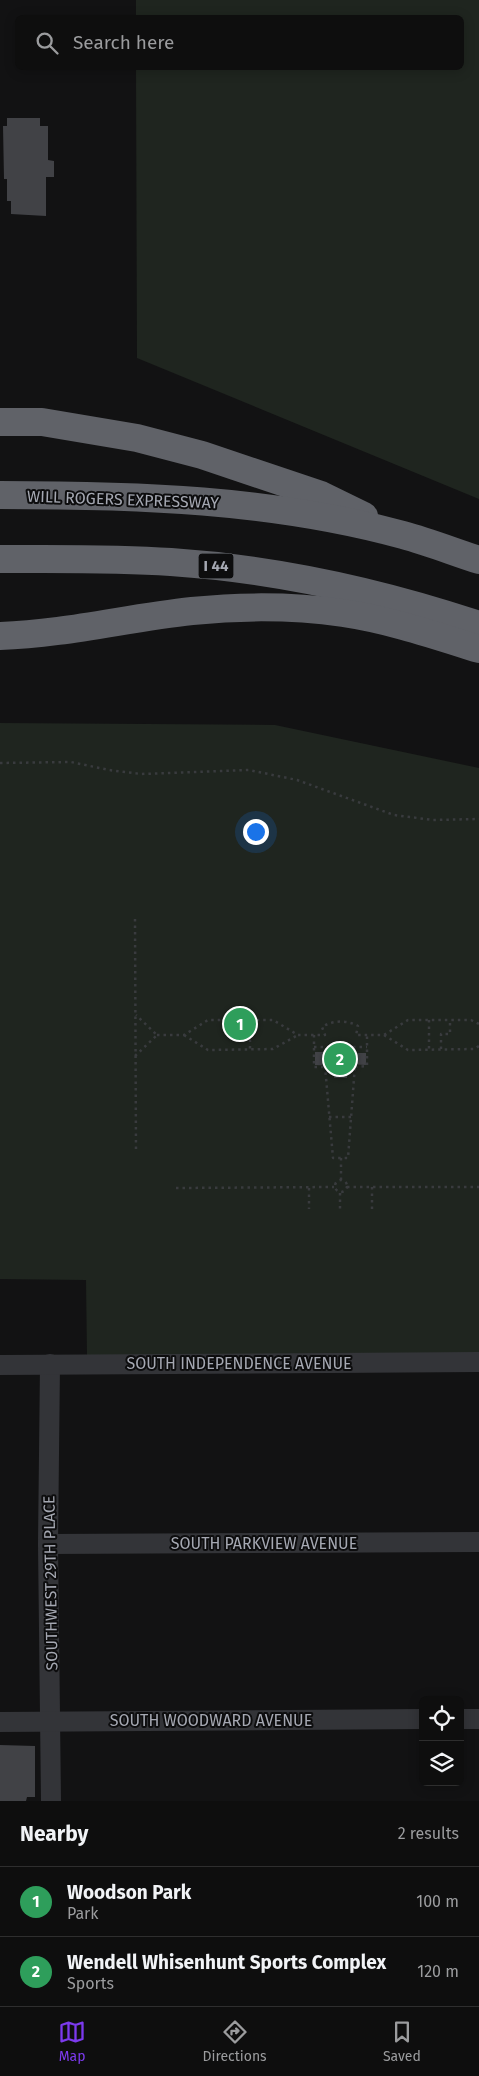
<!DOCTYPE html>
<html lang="en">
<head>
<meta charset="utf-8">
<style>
	:root { --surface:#0e0e0e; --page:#1c1c1c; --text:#f1f3f6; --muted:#9b9c9e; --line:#2e2e2e; --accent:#7c3aed }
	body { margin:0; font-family:"Fira Sans",sans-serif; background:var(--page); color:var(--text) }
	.controls { position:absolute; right:15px; bottom:15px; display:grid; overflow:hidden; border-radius:8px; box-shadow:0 2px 12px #0003 }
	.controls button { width:45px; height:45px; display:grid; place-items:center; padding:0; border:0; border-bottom:1px solid var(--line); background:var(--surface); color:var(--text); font:25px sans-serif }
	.you { position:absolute; left:255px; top:831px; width:18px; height:18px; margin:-12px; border:4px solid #fff; border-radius:50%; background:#1a73e8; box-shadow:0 0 0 8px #1a73e833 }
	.badge { display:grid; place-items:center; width:32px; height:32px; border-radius:50%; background:var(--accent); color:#fff; font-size:16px; font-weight:700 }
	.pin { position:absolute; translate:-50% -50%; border:2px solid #fff; box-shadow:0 1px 5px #0006 }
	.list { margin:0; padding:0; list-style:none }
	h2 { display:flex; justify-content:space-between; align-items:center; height:65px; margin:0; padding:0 20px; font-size:21px }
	h2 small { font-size:16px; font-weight:400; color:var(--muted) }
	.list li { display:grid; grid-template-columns:32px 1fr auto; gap:15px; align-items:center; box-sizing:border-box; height:70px; padding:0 20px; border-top:1px solid var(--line) }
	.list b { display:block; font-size:19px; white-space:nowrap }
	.list p { margin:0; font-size:16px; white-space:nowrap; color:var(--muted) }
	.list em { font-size:16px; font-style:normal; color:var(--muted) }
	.icon { flex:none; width:28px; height:28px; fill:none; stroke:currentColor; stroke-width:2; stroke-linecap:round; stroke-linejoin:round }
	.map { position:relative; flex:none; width:479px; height:1801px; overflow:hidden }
	.search { position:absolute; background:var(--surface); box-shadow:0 2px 12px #0003; left:15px; right:15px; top:15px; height:55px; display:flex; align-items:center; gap:12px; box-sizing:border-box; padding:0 18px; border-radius:8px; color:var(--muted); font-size:19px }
	.sheet { height:205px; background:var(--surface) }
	nav { display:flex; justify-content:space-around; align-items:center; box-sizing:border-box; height:70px; border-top:1px solid var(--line); background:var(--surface); font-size:14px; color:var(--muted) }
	nav a { display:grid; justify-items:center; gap:2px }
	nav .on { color:var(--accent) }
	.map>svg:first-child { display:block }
</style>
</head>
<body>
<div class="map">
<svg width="479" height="1801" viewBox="0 0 479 1801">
	<rect width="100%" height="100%" fill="#121213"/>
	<g fill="#1f251f">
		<path d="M 136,0 L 479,0 L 479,499 L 137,358 L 136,68 L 462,68 L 462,18 L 136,17 Z"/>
		<path d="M 0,723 L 275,725 L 479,768 L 479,1354 L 87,1356 L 86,1280 L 0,1279 Z"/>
	</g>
	<g fill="#414246">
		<path d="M 7,118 L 40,118 L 40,126 L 48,126 L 48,160 L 54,161 L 54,177 L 46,177 L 46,216 L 11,214 L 11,201 L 7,201 L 7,179 L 4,179 L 3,126 L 7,126 Z"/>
		<path d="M 334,1050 L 347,1050 L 347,1053 L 366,1053 L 366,1065 L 347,1064 L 347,1078 L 334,1078 L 334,1066 L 315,1065 L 315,1052 L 334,1052 Z"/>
		<path d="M 0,1745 L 35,1746 L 35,1797 L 27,1797 L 26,1801 L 0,1801 Z"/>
	</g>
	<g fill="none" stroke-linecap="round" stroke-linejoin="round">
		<g stroke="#393b3e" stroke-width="2.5" stroke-dasharray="2.5 4" stroke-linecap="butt">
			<path d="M 0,763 L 71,762 L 109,770 L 141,774 L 249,770 L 297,780 L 394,815 L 433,820 L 479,819"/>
			<path d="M 135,919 L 136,1152"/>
			<path d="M 250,1020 L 250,1050"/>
			<path d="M 429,1020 L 429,1050"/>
			<path d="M 157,1035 L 184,1035 L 208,1020 L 273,1020 L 298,1035 L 325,1035 L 322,1027 C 333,1020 347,1020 358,1026 L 356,1035 L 384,1035 L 408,1020 L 471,1020 L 479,1024"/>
			<path d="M 184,1035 L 208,1050 L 273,1049 L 298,1035"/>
			<path d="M 314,1035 L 314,1067 L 325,1067"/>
			<path d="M 384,1035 L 408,1050 L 474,1049 L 479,1046"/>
			<path d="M 314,1047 L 367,1047"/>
			<path d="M 441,1049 L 441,1034 L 450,1034 L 450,1020"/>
			<path d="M 135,1056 L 157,1035 L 136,1015"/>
			<path d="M 325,1066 L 333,1158 L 348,1158 L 355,1065"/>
			<path d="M 355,1067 L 367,1066 L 367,1035"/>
			<path d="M 329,1117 L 351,1117"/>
			<path d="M 341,1158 L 341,1180"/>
			<circle cx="341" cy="1186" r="6"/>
			<path d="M 347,1187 L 479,1187"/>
			<path d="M 372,1187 L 372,1209"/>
			<path d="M 176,1188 L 334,1187"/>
			<path d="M 309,1188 L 309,1209"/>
			<path d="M 340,1193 L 340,1209"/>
		</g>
		<g stroke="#333438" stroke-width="20">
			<path d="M 50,1364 L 48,1544 L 51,1801"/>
			<path d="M 0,1365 L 479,1362"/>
			<path d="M 48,1544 L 479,1542"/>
			<path d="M 460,1719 L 479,1719"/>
			<path d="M 0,1722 L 423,1719"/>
		</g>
		<g stroke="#606268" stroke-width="28">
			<path d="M 0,422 L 42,422 L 137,438 L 202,455 L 321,495 L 364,516"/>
			<path d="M 0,495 C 135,495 272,499 403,535 C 429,542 454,552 479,560"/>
			<path d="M 0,559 C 57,559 114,558 171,562 C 276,569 380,592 479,625"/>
			<path d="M 0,636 C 65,634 127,618 192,611 C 241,606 294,606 343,613 C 390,620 434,635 479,649"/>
		</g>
	</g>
	<g text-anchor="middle" stroke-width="4" stroke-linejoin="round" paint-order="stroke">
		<rect fill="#0d0d0e" stroke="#777a81" stroke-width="1" x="198.5" y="553.5" width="35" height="25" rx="4"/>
		<g font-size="15" font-weight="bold" fill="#a5a8b2">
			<text x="216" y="571">I 44</text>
		</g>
		<g font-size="16" fill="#a5a8b2" stroke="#0d0d0e">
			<text transform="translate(123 499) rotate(2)" y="6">WILL ROGERS EXPRESSWAY</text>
			<text x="239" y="1369">SOUTH INDEPENDENCE AVENUE</text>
			<text x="264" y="1549">SOUTH PARKVIEW AVENUE</text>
			<text transform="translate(50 1583) rotate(-91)" y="6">SOUTHWEST 29TH PLACE</text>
			<text x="211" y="1726">SOUTH WOODWARD AVENUE</text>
		</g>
	</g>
</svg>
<div class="controls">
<button><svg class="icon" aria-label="locate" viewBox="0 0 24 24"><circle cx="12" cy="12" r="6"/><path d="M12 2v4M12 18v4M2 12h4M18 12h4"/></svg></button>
<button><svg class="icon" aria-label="layers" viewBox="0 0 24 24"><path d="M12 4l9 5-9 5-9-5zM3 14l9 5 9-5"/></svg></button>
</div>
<div class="you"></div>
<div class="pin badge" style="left:240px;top:1024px;background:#2e9e5b">1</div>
<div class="pin badge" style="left:340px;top:1059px;background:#2e9e5b">2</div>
<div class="search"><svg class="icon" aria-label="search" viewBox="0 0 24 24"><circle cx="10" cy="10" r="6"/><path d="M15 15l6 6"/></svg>Search here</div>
</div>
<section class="sheet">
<h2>Nearby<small>2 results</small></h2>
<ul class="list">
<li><span class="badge" style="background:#2e9e5b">1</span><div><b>Woodson Park</b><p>Park</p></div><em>100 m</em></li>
<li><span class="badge" style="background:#2e9e5b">2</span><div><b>Wendell Whisenhunt Sports Complex</b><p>Sports</p></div><em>120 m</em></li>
</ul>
</section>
<nav>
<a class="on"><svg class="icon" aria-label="map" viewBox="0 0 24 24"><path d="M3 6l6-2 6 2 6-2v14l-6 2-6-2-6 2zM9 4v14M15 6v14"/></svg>Map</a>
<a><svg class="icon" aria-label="directions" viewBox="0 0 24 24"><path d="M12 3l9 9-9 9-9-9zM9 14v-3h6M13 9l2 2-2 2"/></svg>Directions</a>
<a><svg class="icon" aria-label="saved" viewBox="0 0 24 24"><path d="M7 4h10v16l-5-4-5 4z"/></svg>Saved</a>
</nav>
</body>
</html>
